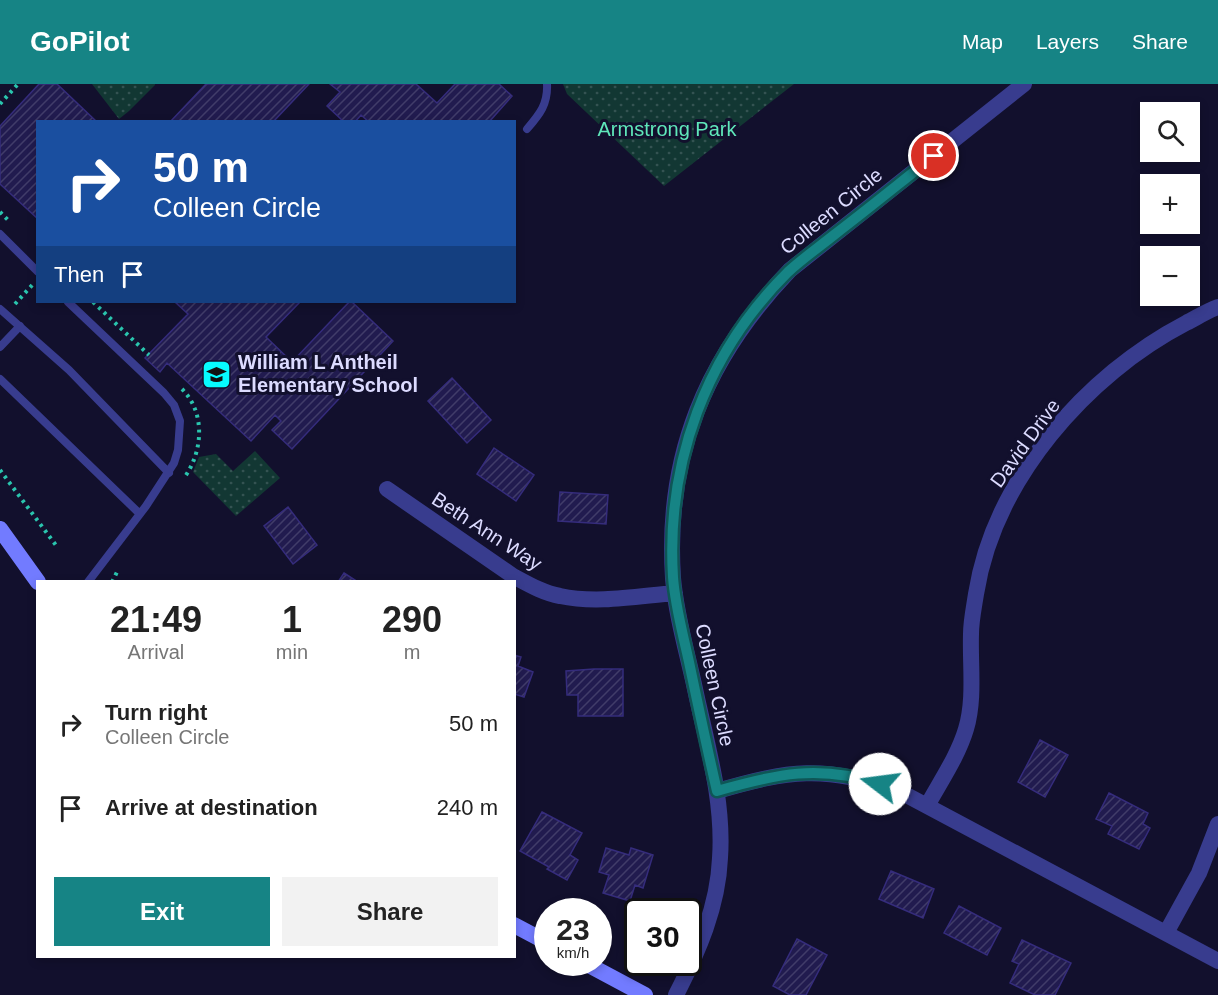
<!DOCTYPE html>
<html lang="en">
<head>
<meta charset="utf-8">
<style>
  body { margin:0; font-family:Helvetica,sans-serif; background:#f2f2f2; color:#222; height:100vh; display:flex; flex-direction:column; font-size:22px; white-space:nowrap }
  * { box-sizing:border-box; margin:0 }
  p { font-size:20px; color:#767676 }
  .icon { flex:none; width:33px; height:33px; fill:none; stroke:currentColor; stroke-width:2; stroke-linecap:round; stroke-linejoin:round }
  .map { position:relative; flex:1; overflow:hidden }
  .sheet { position:absolute; left:36px; top:496px; width:480px; height:378px; display:flex; flex-direction:column; background:#fff; border-radius:0px; box-shadow:0 3px 9px #0003 }
  .sheet>* { flex:none }
  .top-card { position:absolute; left:36px; top:36px; width:480px; height:183px; border-radius:0px; box-shadow:0 3px 9px #0003; background:#1a4fa0; color:#fff; overflow:hidden }
  .tools { position:absolute; left:1140px; top:18px; display:grid; gap:12px }
  .tools a { display:grid; place-items:center; width:60px; height:60px; border-radius:0px; background:#fff; box-shadow:0 3px 9px #0003; font-size:30px }
  .speed { position:absolute; left:534px; top:814px; display:flex; gap:12px; font-size:30px; font-weight:700; text-align:center }
  .speed>* { display:grid; place-content:center; width:78px; height:78px; border-radius:50%; background:#fff; box-shadow:0 3px 9px #0003; line-height:1 }
  .speed small { font-size:15px; font-weight:400 }
  .speed .limit { border:3px solid #111; border-radius:9px; background:#fff; color:#111 }
  .pin { position:absolute; display:grid; place-items:center; width:51px; height:51px; color:#fff; margin:-26px; border:3px solid #fff; border-radius:50%; box-shadow:0 2px 6px #0007 }
  .me { position:absolute; width:66px; margin:-33px; rotate:285deg; stroke-linejoin:round; filter:drop-shadow(0 0 4px #0008) }
  .turn { display:flex; align-items:center; gap:21px; height:126px; padding:0 18px; font-size:27px }
  .turn .icon { width:78px; height:78px; stroke-width:2.5 }
  .turn b { display:block; font-size:42px; line-height:51px }
  .then { display:flex; align-items:center; height:57px; padding:0 18px; background:#0003; gap:12px; font-size:22px }
  .eta { display:flex; justify-content:space-evenly; align-items:center; height:102px; text-align:center }
  .eta b { font-size:36px; font-weight:600; line-height:42px }
  .cta { display:flex; gap:12px; margin-top:auto; padding:12px 18px }
  .cta a { flex:1; height:69px; border-radius:0px; background:#168485; color:#fff; font-size:24px; font-weight:600; line-height:69px; text-align:center }
  .cta a+a { background:#f2f2f2; color:#222 }
  ul { padding:0; list-style:none }
  li { display:flex; align-items:center; gap:18px; height:84px; padding:0 18px }
  li div { flex:1 }
  li b { display:block; font-size:22px }
  li em { font-style:normal }
  header { display:flex; align-items:center; gap:36px; box-sizing:border-box; height:84px; padding:0 30px; background:#168485; color:#fff }
  header strong { font-size:28px }
  nav { display:flex; gap:33px; margin-inline-start:auto; font-size:21px }
  .map>svg:first-child { display:block }
</style>
</head>
<body>
<header>
<strong>GoPilot</strong>
<nav><a>Map</a><a>Layers</a><a>Share</a></nav>
</header>
<div class="map">
<svg width="1218" height="911" viewBox="0 0 1218 911">
  <defs>
    <pattern id="park-dots" width="8" height="8" patternUnits="userSpaceOnUse" patternTransform="scale(1.5)"><rect width="8" height="8" fill="#123733"/><path d="M2 2h.1M6 6h.1" fill="none" stroke="#345352" stroke-width="1.8" stroke-linecap="round"/></pattern>
    <pattern id="building-hatch" width="6" height="6" patternUnits="userSpaceOnUse" patternTransform="scale(1.5)"><rect width="6" height="6" fill="#211b4f"/><path d="M-1 1l2-2M0 6l6-6M5 7l2-2" fill="none" stroke="#413c69"/></pattern>
  </defs>
  <rect width="100%" height="100%" fill="#12102d"/>
  <!-- park -->
  <path fill="url(#park-dots)" d="M 92,0 L 155,0 L 155,1 L 129,27 L 119,35 Z
    M 563,0 L 794,0 L 664,102 L 567,10 Z
    M 255,367 L 280,394 L 236,432 L 193,388 L 199,373 L 216,370 L 233,387 Z"/>
  <!-- building -->
  <path fill="url(#building-hatch)" stroke="#352c7c" stroke-width="1.5" d="M 39,0 L 57,0 L 97,38 L 38,38 L 38,135 L 0,100 L 0,42 Z
    M 206,0 L 309,0 L 273,38 L 170,38 Z
    M 330,0 L 416,0 L 437,19 L 455,0 L 499,0 L 512,12 L 489,38 L 369,38 L 361,31 L 355,38 L 344,38 L 327,22 L 340,8 Z
    M 175,218 L 300,218 L 266,253 L 292,278 L 349,218 L 352,218 L 393,257 L 292,365 L 272,346 L 281,337 L 275,331 L 251,357 L 167,279 L 160,288 L 145,274 L 188,230 Z
    M 452,294 L 491,336 L 467,359 L 428,317 Z
    M 494,364 L 534,391 L 516,417 L 477,390 Z
    M 560,408 L 608,411 L 606,440 L 558,437 Z
    M 288,423 L 317,461 L 293,480 L 264,442 Z
    M 344,489 L 358,498 L 338,498 Z
    M 514,571 L 521,573 L 518,582 L 533,588 L 524,613 L 514,610 Z
    M 594,585 L 623,585 L 623,632 L 578,632 L 578,611 L 567,611 L 566,587 Z
    M 1040,656 L 1068,671 L 1045,713 L 1018,698 Z
    M 1109,709 L 1148,729 L 1143,740 L 1150,744 L 1139,765 L 1108,750 L 1112,742 L 1096,735 Z
    M 542,728 L 582,749 L 570,771 L 578,776 L 567,796 L 547,785 L 549,783 L 520,767 Z
    M 606,764 L 629,771 L 631,764 L 653,771 L 643,804 L 635,801 L 630,817 L 603,809 L 609,791 L 599,788 Z
    M 891,787 L 934,805 L 923,834 L 879,815 Z
    M 959,822 L 1001,844 L 987,871 L 944,849 Z
    M 797,855 L 827,871 L 806,911 L 790,911 L 773,902 Z
    M 1022,856 L 1071,879 L 1055,911 L 1035,911 L 1010,899 L 1019,880 L 1012,877 Z"/>
  <g fill="none" stroke-linecap="round" stroke-linejoin="round">
    <!-- path -->
    <path stroke="#2ac5ae" stroke-width="4" stroke-dasharray="3 4.5" stroke-linecap="butt" d="M 0,20 L 18,0
      M 0,128 L 10,138
      M 93,218 L 149,271
      M 15,220 L 34,199
      M 182,305 C 206,329 203,368 184,394
      M 0,386 L 58,464
      M 112,498 L 118,486"/>
    <!-- service -->
    <path stroke="#383c8e" stroke-width="8" d="M 527,45 C 540,30 548,20 547,0
      M 0,150 L 38,188
      M 68,218 L 164,309 L 174,321 L 180,337 L 178,366 L 174,379 L 146,422 L 88,498
      M 0,225 L 69,286 L 169,389
      M 0,263 L 20,242
      M 0,295 L 140,430"/>
    <!-- minor -->
    <path stroke="#383c8e" stroke-width="16" d="M 387,405 L 513,492 C 528,500 543,509 560,512 C 597,520 638,512 675,509
      M 717,707 C 789,686 824,681 897,706 L 1218,877
      M 927,722 C 940,698 958,672 966,645 C 975,615 970,582 971,550 C 971,537 974,523 976,510 C 994,396 1086,291 1186,239 C 1196,234 1207,227 1218,223
      M 1166,849 L 1199,789 L 1218,740
      M 676,911 C 698,868 718,823 720,774 C 724,717 707,661 695,605 C 687,568 676,531 673,494 C 665,371 706,274 790,186 L 1024,0"/>
    <!-- secondary -->
    <path stroke="#727bff" stroke-width="16" d="M 0,445 L 38,498
      M 514,841 L 548,859
      M 585,879 L 645,911"/>
  </g>
  <g fill="none" stroke-linecap="round" stroke-linejoin="round">
    <defs>
      <path id="route" d="M 880,700 C 819,680 776,690 717,707 C 707,664 698,621 689,578 C 683,550 675,522 673,493 C 666,379 706,269 788,188 C 802,175 819,163 834,151 C 868,125 901,98 934,72"/>
    </defs>
    <!-- route casing -->
    <use href="#route" stroke="#0e5656" stroke-width="15"/>
    <!-- route -->
    <use href="#route" stroke="#168485" stroke-width="10"/>
  </g>
  <!-- icons -->
  <defs>
    <symbol id="school-square" viewBox="-11 -11 22 22"><rect x="-9" y="-9" width="18" height="18" rx="4" fill="#07fbff" stroke="#12102d"/><path d="M0-5L7-2L0 1L-7-2ZM-4 1L0 2.5L4 1V4Q0 6-4 4Z" fill="#111"/></symbol>
  </defs>
  <g fill-rule="evenodd">
    <use href="#school-square" x="200" y="274" width="33" height="33"/>
  </g>
  <g text-anchor="middle" stroke-width="6" stroke-linejoin="round" paint-order="stroke">
    <!-- park labels -->
    <g font-size="20" fill="#5fe7ba" stroke="#12102d">
      <text x="667" y="52">Armstrong Park</text>
    </g>
    <!-- street labels -->
    <g font-size="20" fill="#dcdbff" stroke="#12102d">
      <text transform="translate(831 127) rotate(-39)" y="7">Colleen Circle</text>
      <text transform="translate(1025 359) rotate(-54)" y="7">David Drive</text>
      <text transform="translate(487 447) rotate(33)" y="7">Beth Ann Way</text>
      <text transform="translate(715 601) rotate(78)" y="7">Colleen Circle</text>
    </g>
    <!-- poi labels -->
    <g font-size="20" font-weight="bold" fill="#dcdbff" stroke="#12102d" text-anchor="start">
      <text x="238" y="285">William L Antheil<tspan x="238" dy="23">Elementary School</tspan></text>
    </g>
  </g>
</svg>
<div class="tools">
<a><svg class="icon" aria-label="search" viewBox="0 0 24 24"><circle cx="10" cy="10" r="6"/><path d="M15 15l6 6"/></svg></a>
<a>+</a>
<a>−</a>
</div>
<div class="speed"><div>23<small>km/h</small></div><div class="limit">30</div></div>
<div class="pin" style="left:934px;top:72px;background:#d93025"><svg class="icon" aria-label="arrive" viewBox="0 0 24 24"><path d="M6 21V4h12l-3 4 3 4H6"/></svg></div>
<svg class="me" style="left:880px;top:700px" viewBox="-20 -20 40 40"><circle r="19" fill="#fff"/><path d="M0-13L10 11 0 6-10 11z" fill="#168485"/></svg>
<div class="top-card">
<div class="turn"><svg class="icon" aria-label="right" viewBox="0 0 24 24"><path d="M7 20v-9h11M14 6l5 5-5 5"/></svg><div><b>50 m</b>Colleen Circle</div></div>
<div class="then">Then<svg class="icon" aria-label="arrive" viewBox="0 0 24 24"><path d="M6 21V4h12l-3 4 3 4H6"/></svg></div>
</div>
<section class="sheet">
<div class="eta">
<div><b>21:49</b><p>Arrival</p></div>
<div><b>1</b><p>min</p></div>
<div><b>290</b><p>m</p></div>
</div>
<ul>
<li><svg class="icon" aria-label="right" viewBox="0 0 24 24"><path d="M7 20v-9h11M14 6l5 5-5 5"/></svg><div><b>Turn right</b><p>Colleen Circle</p></div><em>50 m</em></li>
<li><svg class="icon" aria-label="arrive" viewBox="0 0 24 24"><path d="M6 21V4h12l-3 4 3 4H6"/></svg><div><b>Arrive at destination</b></div><em>240 m</em></li>
</ul>
<div class="cta"><a>Exit</a><a>Share</a></div>
</section>
</div>
</body>
</html>
